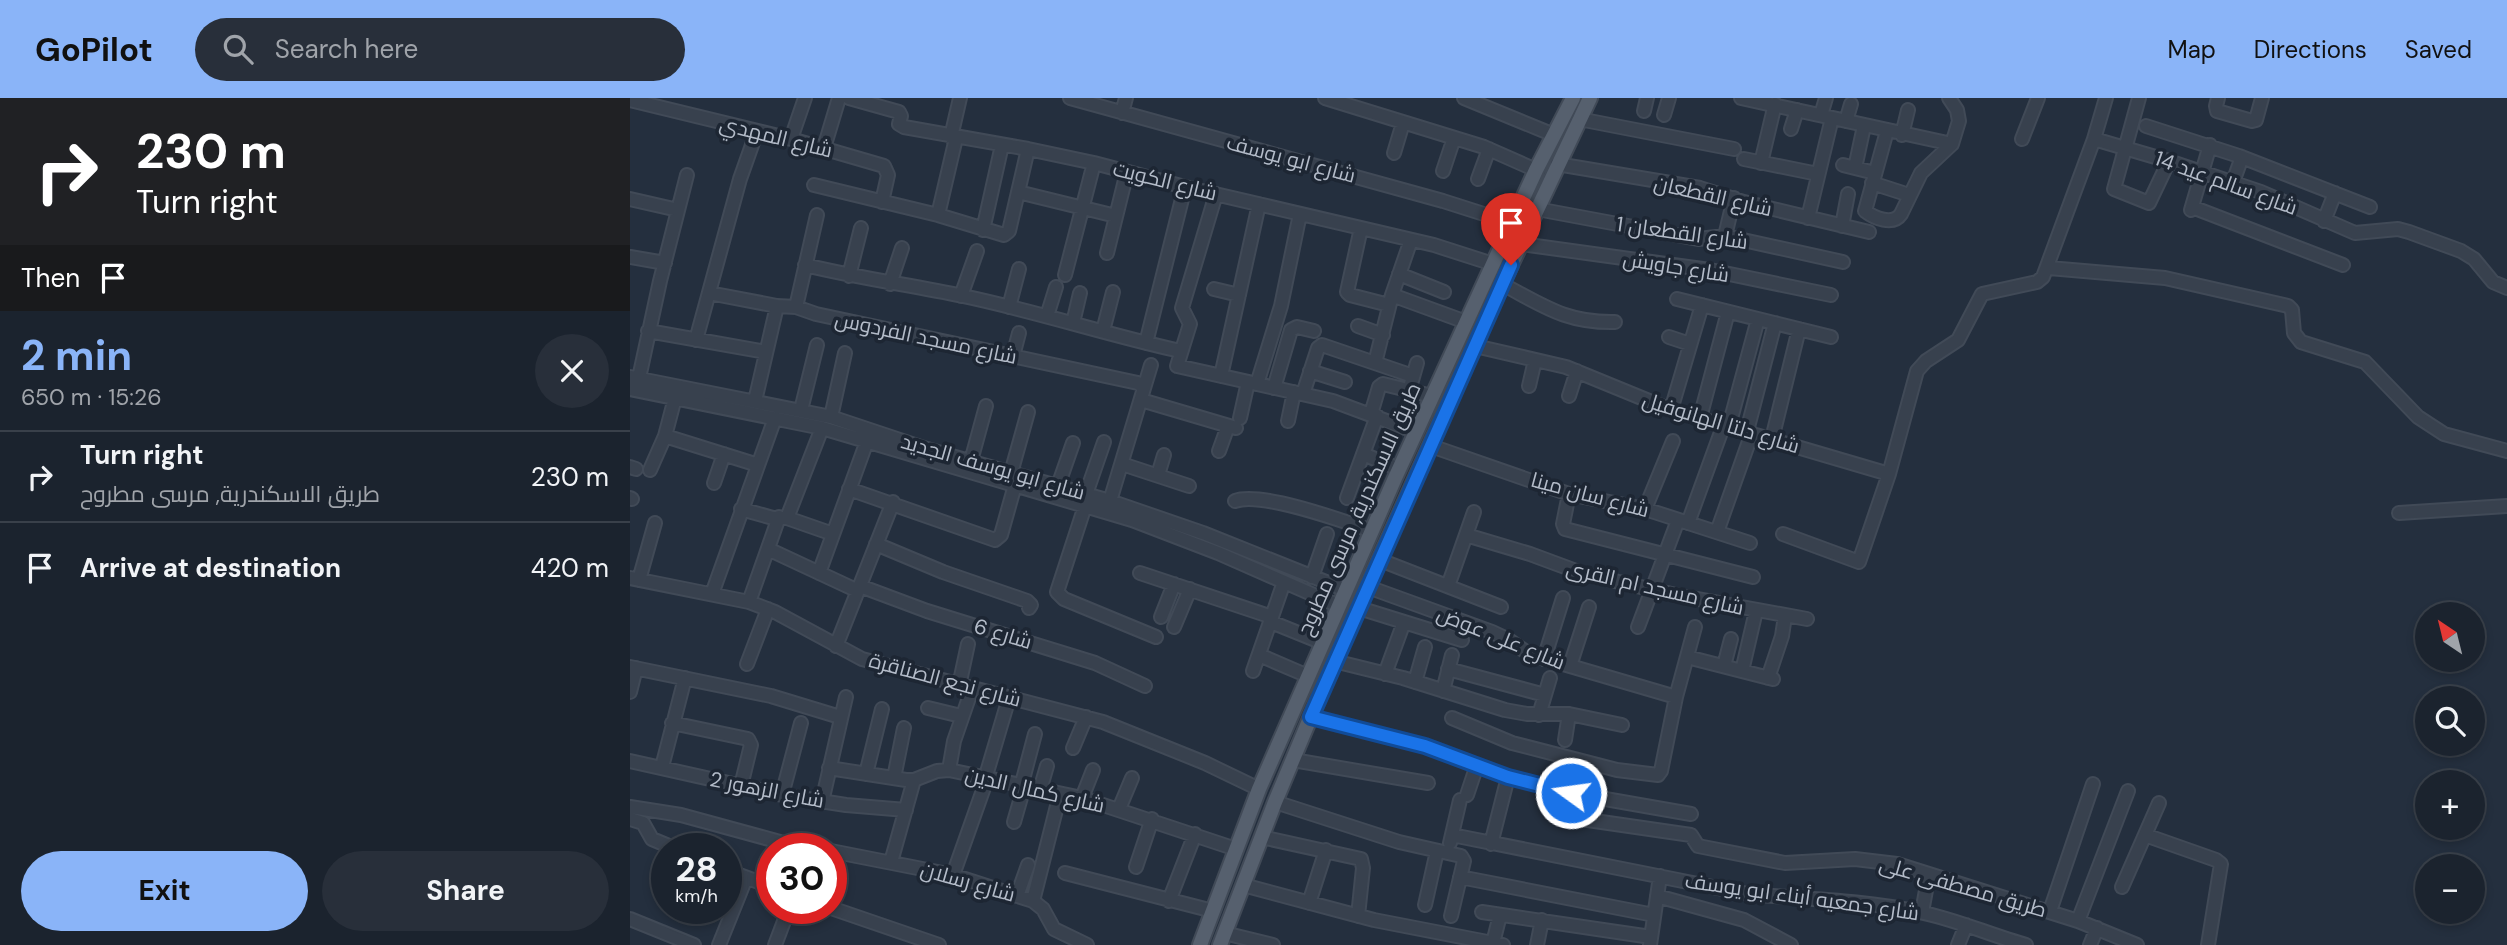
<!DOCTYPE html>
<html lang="en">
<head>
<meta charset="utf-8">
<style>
  body { margin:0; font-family:"DM Sans",Cairo,sans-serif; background:#282f3a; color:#f1f3f6; height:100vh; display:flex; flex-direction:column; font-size:26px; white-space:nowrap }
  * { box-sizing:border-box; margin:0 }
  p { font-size:23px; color:#a0a4aa }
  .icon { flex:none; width:38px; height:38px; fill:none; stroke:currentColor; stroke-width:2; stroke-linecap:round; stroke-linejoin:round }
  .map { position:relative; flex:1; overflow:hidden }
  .panel { display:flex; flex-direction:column; background:#1b232e; width:630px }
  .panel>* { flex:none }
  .banner { background:#202124; color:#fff; overflow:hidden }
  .needle { width:46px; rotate:325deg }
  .tools { position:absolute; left:1785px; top:504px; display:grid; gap:14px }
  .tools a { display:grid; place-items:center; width:70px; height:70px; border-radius:50%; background:#1b232e; box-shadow:0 4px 10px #0003,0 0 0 2px #39404a; font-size:35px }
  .speed { position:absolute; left:21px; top:735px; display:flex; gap:14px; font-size:35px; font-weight:700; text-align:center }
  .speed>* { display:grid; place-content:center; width:91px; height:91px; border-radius:50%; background:#1b232e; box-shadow:0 4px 10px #0003,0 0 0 2px #39404a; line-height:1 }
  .speed small { font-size:18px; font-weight:400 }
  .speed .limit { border:10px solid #d22; background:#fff; color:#111 }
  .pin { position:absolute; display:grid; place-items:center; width:60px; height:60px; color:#fff; margin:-72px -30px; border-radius:50% 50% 50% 0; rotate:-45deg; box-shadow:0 0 7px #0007 }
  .pin .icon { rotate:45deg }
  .me { position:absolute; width:77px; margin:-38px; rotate:284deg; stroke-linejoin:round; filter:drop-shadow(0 0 5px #0008) }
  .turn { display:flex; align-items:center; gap:24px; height:147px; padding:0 21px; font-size:32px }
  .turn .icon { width:91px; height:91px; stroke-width:2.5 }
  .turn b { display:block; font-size:49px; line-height:60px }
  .then { display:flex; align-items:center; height:66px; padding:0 21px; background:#0003; gap:14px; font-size:26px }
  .round { display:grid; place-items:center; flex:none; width:74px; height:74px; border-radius:37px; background:#282f3a }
  .headline { display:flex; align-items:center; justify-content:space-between; height:119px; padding:0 21px }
  h1 { font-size:42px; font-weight:700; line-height:52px; color:#8ab4f8 }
  .primary-button { display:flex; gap:14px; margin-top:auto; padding:14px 21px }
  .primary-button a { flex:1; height:80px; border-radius:42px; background:#8ab4f8; color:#111; font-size:28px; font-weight:700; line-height:80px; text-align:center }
  .primary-button a+a { background:#282f3a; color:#f1f3f6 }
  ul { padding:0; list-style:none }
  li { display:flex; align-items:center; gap:21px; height:91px; padding:0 21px; border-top:2px solid #39404a }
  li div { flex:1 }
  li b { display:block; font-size:26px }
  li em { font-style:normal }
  header { display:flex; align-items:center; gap:42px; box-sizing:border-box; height:98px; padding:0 35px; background:#8ab4f8; color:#111 }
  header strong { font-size:33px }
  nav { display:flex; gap:38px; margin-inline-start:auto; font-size:24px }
  .search { width:490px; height:63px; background:#282f3a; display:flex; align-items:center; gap:18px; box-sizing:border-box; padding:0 24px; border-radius:38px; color:#a0a4aa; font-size:26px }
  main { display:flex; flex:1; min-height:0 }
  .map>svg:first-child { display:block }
</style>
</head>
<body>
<header>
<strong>GoPilot</strong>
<div class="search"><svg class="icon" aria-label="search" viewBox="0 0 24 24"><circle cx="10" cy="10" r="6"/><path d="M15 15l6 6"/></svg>Search here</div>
<nav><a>Map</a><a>Directions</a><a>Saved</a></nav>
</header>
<main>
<section class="panel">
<div class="banner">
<div class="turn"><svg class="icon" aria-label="right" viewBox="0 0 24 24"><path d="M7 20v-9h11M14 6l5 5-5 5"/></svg><div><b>230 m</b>Turn right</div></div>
<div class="then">Then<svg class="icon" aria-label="arrive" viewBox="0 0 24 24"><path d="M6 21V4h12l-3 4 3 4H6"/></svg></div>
</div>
<div class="headline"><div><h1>2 min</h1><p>650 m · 15:26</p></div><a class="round"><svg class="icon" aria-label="close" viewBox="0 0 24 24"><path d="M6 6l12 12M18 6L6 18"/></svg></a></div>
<ul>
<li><svg class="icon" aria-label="right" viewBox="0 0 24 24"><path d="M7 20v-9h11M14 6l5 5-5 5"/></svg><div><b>Turn right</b><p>طريق الاسكندرية, مرسى مطروح</p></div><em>230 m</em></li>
<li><svg class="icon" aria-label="arrive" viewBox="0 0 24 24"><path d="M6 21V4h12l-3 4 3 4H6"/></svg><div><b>Arrive at destination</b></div><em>420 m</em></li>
</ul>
<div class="primary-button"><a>Exit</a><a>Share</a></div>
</section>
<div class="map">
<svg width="1877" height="847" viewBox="0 0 1877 847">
  <rect width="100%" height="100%" fill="#242f3e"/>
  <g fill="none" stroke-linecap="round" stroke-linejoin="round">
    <defs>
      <path id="minor" d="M 219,0 L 269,14 L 271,18 L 269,26 L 274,29 L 398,51 L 464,65 L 555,89 L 804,147 L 863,166
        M 440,0 L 813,103 L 882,125
        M 695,0 L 854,49 L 906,72
        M 834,0 L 924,37
        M 1111,0 L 1322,46
        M 1509,0 L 1484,91 L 1519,105 L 1539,63
        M 1588,0 L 1586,8 L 1587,13 L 1622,23 L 1626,22 L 1632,0
        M 0,2 L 161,41 L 254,68 L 258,77 L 252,104
        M 1014,13 L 1017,0
        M 492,15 L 496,0
        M 1034,17 L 1039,0
        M 1191,17 L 1196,0
        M 949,21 L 1104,51
        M 1216,23 L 1221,6
        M 1516,28 L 1609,58 L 1740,109
        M 1161,31 L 1167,12
        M 1257,33 L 1235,113 C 1244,120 1263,128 1271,116 L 1291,75 L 1322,46 L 1329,23 L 1327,12 L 1319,0
        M 1272,37 L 1278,12
        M 321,39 L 330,0
        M 161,41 L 175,0
        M 1392,41 L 1408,0
        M 1464,41 L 1539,63 L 1631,94 L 1725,135 L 1768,131 L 1779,134 L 1831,153 L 1844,161 L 1863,184 L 1877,190
        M 194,50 L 209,0
        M 764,55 L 773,25
        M 1114,61 L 1188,76
        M 1131,65 L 1145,6
        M 927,66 L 1070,90 L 1114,104 L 1239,134
        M 1213,67 L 1245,75
        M 1225,70 L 1234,28
        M 813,73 L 824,40
        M 848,81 L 859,51
        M 1603,84 L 1612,59
        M 1242,85 L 1273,95
        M 184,87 L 308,117 L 374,137 L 379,133 L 398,51
        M 388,94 L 486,118
        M 586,96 L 552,210 L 560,226 L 547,268 L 703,303 L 786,334
        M 0,101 L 48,112
        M 891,105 L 907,111 L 1068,141 L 1095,138 L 1213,164
        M 1562,109 L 1713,167
        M 1561,112 L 1580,47
        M 308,117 L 326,40
        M 1178,120 L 1202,20
        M 1694,123 L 1705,95
        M 1212,128 L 1218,96
        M 731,130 L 717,194 L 720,197 L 759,207
        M 353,132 L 372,47
        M 1095,138 L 1104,100
        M 891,146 L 1080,172 L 1201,197
        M 477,155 L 497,74
        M 0,159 L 35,165
        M 175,167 C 228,180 280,187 333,198 C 405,213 475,236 546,252 L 550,256
        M 1419,170 L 1535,180 L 1658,208 L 1662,212 L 1664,235 L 1671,244 L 1735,264 L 1788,319 L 1814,336 L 1877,353
        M 769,176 L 814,194
        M 435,177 L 464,65
        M 219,178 L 231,130
        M 260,186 L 272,150
        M 872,186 C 914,208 936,225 985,224
        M 584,191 L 609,197
        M 79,195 L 147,208 L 166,209 L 186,216 L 508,285 L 513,289
        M 762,197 L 836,224
        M 331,198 L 347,153
        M 1047,201 L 1201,239
        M 166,209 L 187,117
        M 379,209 L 389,171
        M 417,218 L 426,189
        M 443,225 L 450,195
        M 728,228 L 753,237
        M 18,233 L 136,254
        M 473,233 L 483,194
        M 1039,239 L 1060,246
        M 66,242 L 110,81 L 127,33
        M 516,245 L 555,89
        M 845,248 L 936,269 L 1041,312 L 1259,376
        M 383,258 L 389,235
        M 745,265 L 762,197 L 781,142
        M 680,273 L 715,284
        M 591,278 L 629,106
        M 0,279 L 201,319 L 297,351 L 480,403 L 573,435 L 716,492
        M 9,280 L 30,183 L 57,77
        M 627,286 L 651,208 L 670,116
        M 781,286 L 787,265
        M 899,288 L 905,262
        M 644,290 L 661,232 L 667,229 L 684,233
        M 0,291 L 192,330 L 502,422 L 588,455 L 709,508
        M 673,296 L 688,250 L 692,247 L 783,278
        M 939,298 L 947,273
        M 511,302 L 606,330
        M 125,303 L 147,208
        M 171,312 L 187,247
        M 1041,312 L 1072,207
        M 741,316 L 749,289 L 753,286 L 802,298
        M 201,319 L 215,255
        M 610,320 L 618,284
        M 1070,320 L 1098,214
        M 658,323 L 664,294
        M 1099,328 L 1128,221
        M 1117,333 L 1145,225
        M 35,338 L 128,367
        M 1142,341 L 1169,231
        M 801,348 L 939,396 L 1015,411 L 1120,445
        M 589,353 L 598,328
        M 733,356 L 769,371
        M 341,363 L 356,308
        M 492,366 L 559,388
        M 0,369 L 6,371
        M 20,372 L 35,338 L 45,300
        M 381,375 L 398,314
        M 528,377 L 534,357
        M 84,385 L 94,356
        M 428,388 L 443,345
        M 219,391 L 365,442 L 371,437 L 385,387
        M 456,396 L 474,344
        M 939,396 L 933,426 L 935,431 L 1123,479
        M 0,400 L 2,401
        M 717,400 L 747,318
        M 480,403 L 521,267
        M 605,403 C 631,393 713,423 742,433
        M 455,408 L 427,494 L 434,501 L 526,539
        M 111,411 L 143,420 L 157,420 L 203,436
        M 1015,411 L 1043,343
        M 1769,415 L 1877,408
        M 157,420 L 192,330
        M 1058,425 L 1094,326
        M 1087,434 L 1122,335
        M 1153,436 L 1229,464 L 1259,376 L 1287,273 L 1296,263 L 1328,242 L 1352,196 L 1407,184 L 1413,179 L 1464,41 L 1476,0
        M 836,437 L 900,456 L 954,476 L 1046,497 L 1177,521
        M 246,446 L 313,474 L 397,503 L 401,507 L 399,510
        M 138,451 L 228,493
        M 750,462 L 871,509
        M 189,475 L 237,343
        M 510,475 L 642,519
        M 682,479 L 697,436
        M 0,480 L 119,504 L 145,514 L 232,561 L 473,624 L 575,665 L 629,691
        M 9,482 L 25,425
        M 230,488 L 297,513 L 465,565 L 515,588
        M 818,488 L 844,414
        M 738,489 L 862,534 L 879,542 L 899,556 L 1046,599
        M 82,496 L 145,320
        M 119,504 L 149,419
        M 729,510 L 832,542
        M 531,519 L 544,486
        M 641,524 L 693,545
        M 544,529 L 560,491
        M 1008,529 L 1048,422
        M 206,548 L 263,404
        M 629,557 L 678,578
        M 1057,559 L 1143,581
        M 914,561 L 933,500
        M 704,563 L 773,580 L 875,612 L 897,616 L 939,616 L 992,627
        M 117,566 L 138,511
        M 940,568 L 959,509
        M 1094,568 L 1101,541
        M 0,569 L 141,598 L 210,619
        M 818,571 L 915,597
        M 623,573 L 654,484
        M 1112,573 L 1126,513
        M 755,576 L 774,524
        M 1138,580 L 1152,538 L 1155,518
        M 785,584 L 795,549
        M 329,588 L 338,546
        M 813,593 L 822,557
        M 0,594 L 6,570
        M 298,610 L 331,618
        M 909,617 L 920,580
        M 681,619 L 795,648 L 878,679 L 941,695 L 1061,716
        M 822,620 L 882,645 L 987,672 L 1028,677 L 1031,673 L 1046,599 L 1065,529
        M 42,625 L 118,641 L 121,647 L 111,688
        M 935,642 L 939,616
        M 443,650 L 456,619
        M 663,662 L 798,685
        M 0,663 L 152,697 L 216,707 L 276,712
        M 32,669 L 55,580
        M 199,670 L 276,682 L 284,682 L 307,673 L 319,672 L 452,700 L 606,751
        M 319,672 L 324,643 L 342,591
        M 236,676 L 252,611
        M 264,680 L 274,630
        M 355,681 L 379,600
        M 391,689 L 405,636
        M 410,692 L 417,668
        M 941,695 L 934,715 L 937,719 L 1061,737 L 1068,748 L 1155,765 L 1225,761 L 1267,766 L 1448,823 L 1507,847
        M 152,697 L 171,625
        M 837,697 L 847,667
        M 452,700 L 463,672
        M 192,704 L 216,599
        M 645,704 L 769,744 L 831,758 L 834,763 L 821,818
        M 0,709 L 51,717 L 150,744 L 189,751
        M 489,711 L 502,680
        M 0,721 L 13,725 L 22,741 L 46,751
        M 384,724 L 394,689
        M 822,737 L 1118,796 C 1175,801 1232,802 1289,814 C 1325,821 1360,837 1396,847
        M 1515,737 L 1586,762 L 1591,766 L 1578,847
        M 631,739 L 731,761 L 733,770 L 728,818
        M 820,745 L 830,702
        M 861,746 L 878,679
        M 201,753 L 323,777 L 403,803 L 413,811 L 424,831 L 457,847
        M 261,764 L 284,682
        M 506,769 L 522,721
        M 96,772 L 142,789
        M 435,775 L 583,813
        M 323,777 L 357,681
        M 830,779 L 1024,817
        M 613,787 L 744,822 L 873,847
        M 1492,789 L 1529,705
        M 387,798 L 398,767
        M 1027,798 L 1114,822 L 1161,847
        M 403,803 L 430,696
        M 539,803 L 565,736
        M 679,805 L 696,752
        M 795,807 L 807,753
        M 201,810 L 309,847
        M 1420,813 L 1463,686
        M 852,814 L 1021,839
        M 1292,814 L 1299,776
        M 0,821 L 64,847
        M 1448,823 L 1498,693
        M 594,835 L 643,847
        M 863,845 L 870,817
        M 89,847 L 116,780
        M 145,847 L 159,810
        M 907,847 L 912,822
        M 1020,847 L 1030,778
        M 1328,847 L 1336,827
        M 1460,847 L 1467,830"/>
      <path id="major" d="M 570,847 L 629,691 L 765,380 L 906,72 L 943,0
        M 590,847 L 645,704 L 704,563 L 872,186 L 960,0"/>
    </defs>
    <!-- minor casing -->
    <use href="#minor" stroke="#414a57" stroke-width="16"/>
    <!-- major casing -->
    <use href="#major" stroke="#414a57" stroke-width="18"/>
    <!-- minor -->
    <use href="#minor" stroke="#38414e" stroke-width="12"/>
    <!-- major -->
    <use href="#major" stroke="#56606e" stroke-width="14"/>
  </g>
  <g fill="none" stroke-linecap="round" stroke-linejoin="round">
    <defs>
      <path id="route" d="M 881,167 L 681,619 L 795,648 L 878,679 L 941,695"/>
    </defs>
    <!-- route casing -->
    <use href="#route" stroke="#114b97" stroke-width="18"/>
    <!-- route -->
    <use href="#route" stroke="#1a73e8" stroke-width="12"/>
  </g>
  <g text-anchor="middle" stroke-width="7" stroke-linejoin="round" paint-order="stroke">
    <!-- street labels -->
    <g font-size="21" fill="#b4bcc9" stroke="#1d2633">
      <text transform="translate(146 39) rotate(14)" y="7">شارع المهدي</text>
      <text transform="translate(661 61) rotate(15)" y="7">شارع ابو يوسف</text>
      <text transform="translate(535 83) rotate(14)" y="7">شارع الكويت</text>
      <text transform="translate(1596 85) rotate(20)" y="7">شارع سالم عيد 14</text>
      <text transform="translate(1083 98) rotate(13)" y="7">شارع القطعان</text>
      <text transform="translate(1052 135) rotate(8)" y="7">شارع القطعان 1</text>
      <text transform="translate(1046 169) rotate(9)" y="7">شارع جاويش</text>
      <text transform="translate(296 240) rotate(12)" y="7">شارع مسجد الفردوس</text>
      <text transform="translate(1091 325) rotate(17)" y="7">شارع دلتا الهانوفيل</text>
      <text transform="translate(363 369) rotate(16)" y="7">شارع ابو يوسف الجديد</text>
      <text transform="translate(960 397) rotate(15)" y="7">شارع سان مينا</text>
      <text transform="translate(729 411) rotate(-66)" y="7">طريق الاسكندرية, مرسى مطروح</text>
      <text transform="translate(1025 490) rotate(13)" y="7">شارع مسجد ام القرى</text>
      <text transform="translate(373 536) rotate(17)" y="7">شارع 6</text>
      <text transform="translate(871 540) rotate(22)" y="7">شارع على عوض</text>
      <text transform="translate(315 582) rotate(15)" y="7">شارع نجع الصناقرة</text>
      <text transform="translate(137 692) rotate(11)" y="7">شارع الزهور 2</text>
      <text transform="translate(405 692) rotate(13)" y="7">شارع كمال الدين</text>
      <text transform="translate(338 784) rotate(16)" y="7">شارع رسلان</text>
      <text transform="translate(1333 789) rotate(16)" y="7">طريق مصطفى على</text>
      <text transform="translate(1172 799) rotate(8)" y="7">شارع جمعيه أبناء ابو يوسف</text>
    </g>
  </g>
</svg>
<div class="tools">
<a><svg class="needle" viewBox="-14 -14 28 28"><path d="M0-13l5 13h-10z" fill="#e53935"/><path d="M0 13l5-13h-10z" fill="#a0a4aa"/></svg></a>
<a><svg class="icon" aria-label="search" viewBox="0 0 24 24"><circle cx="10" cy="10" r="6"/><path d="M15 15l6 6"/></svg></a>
<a>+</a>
<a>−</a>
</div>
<div class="speed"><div>28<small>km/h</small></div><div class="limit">30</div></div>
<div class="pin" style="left:881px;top:167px;background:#d93025"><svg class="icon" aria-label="arrive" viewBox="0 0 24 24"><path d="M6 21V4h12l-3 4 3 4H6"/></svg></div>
<svg class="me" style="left:941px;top:695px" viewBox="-20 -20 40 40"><circle r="17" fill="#1a73e8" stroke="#fff" stroke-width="3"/><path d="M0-11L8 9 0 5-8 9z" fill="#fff"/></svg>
</div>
</main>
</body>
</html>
